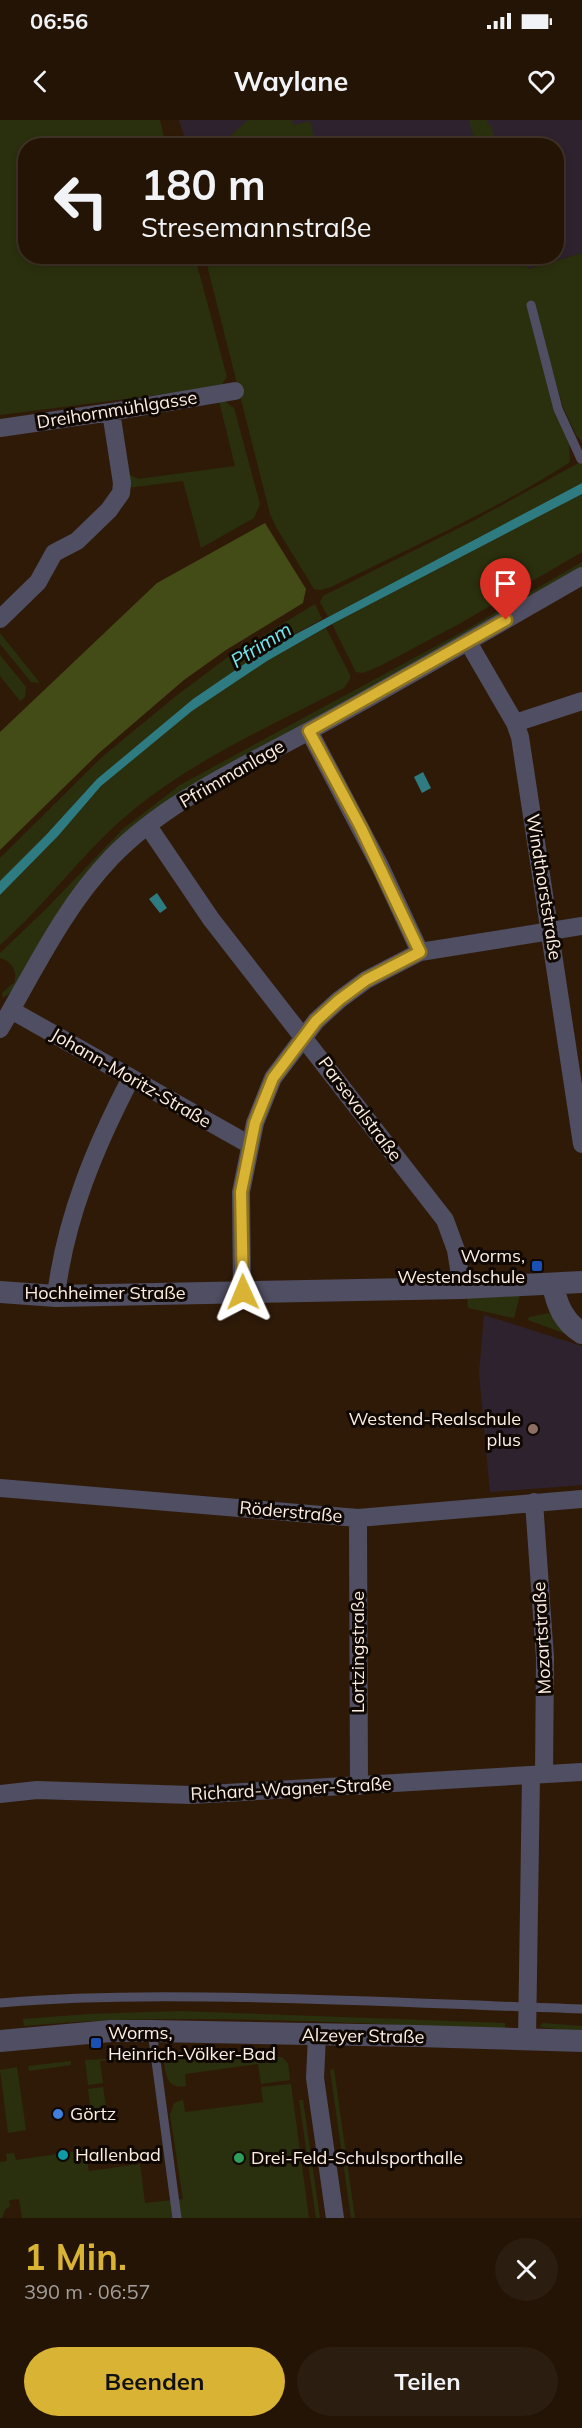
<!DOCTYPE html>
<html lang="de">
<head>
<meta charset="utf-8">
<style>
  body { margin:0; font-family:Mulish,sans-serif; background:#2b1d10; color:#f1f3f6; height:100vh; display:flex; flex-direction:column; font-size:22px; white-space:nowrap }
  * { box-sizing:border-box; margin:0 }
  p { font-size:20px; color:#a39e9b }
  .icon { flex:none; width:33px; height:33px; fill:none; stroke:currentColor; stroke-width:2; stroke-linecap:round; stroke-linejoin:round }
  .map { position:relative; height:2098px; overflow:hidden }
  .details { display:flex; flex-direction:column; background:#231406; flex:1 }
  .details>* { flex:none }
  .banner { position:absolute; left:18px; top:18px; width:546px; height:126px; border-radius:24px; box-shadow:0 3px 9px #0003,0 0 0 2px #403328; background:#231406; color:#f1f3f6; overflow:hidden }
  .pin { position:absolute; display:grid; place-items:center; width:51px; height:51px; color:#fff; margin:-62px -26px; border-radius:50% 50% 50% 0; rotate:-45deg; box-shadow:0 0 6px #0007 }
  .pin .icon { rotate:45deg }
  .me { position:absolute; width:66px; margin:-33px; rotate:359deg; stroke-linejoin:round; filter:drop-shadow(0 0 4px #0008) }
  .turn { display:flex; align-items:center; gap:21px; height:126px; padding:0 24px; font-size:27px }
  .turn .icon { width:78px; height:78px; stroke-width:2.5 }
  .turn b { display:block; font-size:42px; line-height:51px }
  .round { display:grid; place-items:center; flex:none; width:63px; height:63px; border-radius:32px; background:#2b1d10 }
  .head { display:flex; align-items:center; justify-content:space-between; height:102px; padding:0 24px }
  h1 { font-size:36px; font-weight:700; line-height:45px; color:#d9b334 }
  .button { display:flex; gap:12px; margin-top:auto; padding:12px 24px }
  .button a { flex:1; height:69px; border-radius:36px; background:#d9b334; color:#111; font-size:24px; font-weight:700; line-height:69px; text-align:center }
  .button a+a { background:#2b1d10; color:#f1f3f6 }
  .status { display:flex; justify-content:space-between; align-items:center; height:42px; padding:0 30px; background:#231406; direction:ltr }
  .status svg { height:16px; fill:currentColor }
  header { display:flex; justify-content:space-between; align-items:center; height:78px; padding:0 24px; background:#231406; font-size:27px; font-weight:700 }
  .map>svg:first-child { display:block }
</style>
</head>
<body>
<div class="status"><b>06:56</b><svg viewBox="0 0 49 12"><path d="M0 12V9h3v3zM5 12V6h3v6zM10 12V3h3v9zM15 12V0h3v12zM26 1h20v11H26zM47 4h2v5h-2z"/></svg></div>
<header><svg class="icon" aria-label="back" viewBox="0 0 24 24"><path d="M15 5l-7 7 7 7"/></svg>Waylane<svg class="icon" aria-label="heart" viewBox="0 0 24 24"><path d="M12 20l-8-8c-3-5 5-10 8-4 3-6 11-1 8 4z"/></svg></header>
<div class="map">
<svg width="582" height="2098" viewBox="0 0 582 2098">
  <rect width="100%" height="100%" fill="#2f1a08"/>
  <!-- education -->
  <path fill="#2f222f" d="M 179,0 L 248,0 L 220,26 L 187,25 Z
    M 292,0 L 582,0 L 582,133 L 527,149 L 524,137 L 556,136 L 556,26 L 299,25 Z
    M 484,1195 L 582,1226 L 582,1365 L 490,1372 L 479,1253 Z"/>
  <!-- green -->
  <path fill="#2a300e" d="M 0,0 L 160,0 L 166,25 L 26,26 L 26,136 L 195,137 L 227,257 L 220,267 L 0,295 Z
    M 248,0 L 292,0 L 294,5 L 310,1 L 314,17 L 298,21 L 299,25 L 220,25 Z
    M 469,0 L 487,0 L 488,5 L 491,5 L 495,20 L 476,25 Z
    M 582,133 L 582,321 L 576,315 L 563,287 L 533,184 L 554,283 L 569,324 L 570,342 C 495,391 411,427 331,467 L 321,470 L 314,469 L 276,407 L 270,394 L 205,137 L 524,136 L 528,149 Z
    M 223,280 L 234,288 L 260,384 L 254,398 L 201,428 L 183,361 L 127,368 L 128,354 L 138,359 L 235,346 L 219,281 Z
    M 582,341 L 582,363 L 328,497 L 320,482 L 323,476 L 473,401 Z
    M 582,374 L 582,432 L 459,504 L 380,546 L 363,553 L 356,552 L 332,504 Z
    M 582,442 L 582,450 L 162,688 L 13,871 L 3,878 L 2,873 L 12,864 L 14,864 C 18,852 13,842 0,838 L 0,833 L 47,788 L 123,709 L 180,665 L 462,512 Z
    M 315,484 L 322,499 L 262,532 L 193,579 L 97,659 L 46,715 L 0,761 L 0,738 L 102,637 L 176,576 L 228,537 Z
    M 326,508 L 350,555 L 350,559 L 344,568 C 274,604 200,637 138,686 C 87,726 49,782 0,825 L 0,775 L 58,716 L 101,666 L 192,591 L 267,541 Z
    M 0,513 L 40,563 L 31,562 L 0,524 Z
    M 0,535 L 26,567 L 25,577 L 20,581 L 0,556 Z
    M 520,1175 L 514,1198 L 468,1188 L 467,1176 Z
    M 549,1193 L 566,1214 L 528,1200 L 529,1197 Z
    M 180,1891 L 505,1903 L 505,1909 C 345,1904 184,1891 24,1906 L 23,1899 L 89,1894 Z
    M 543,1903 L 582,1906 L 582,1912 L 539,1907 Z
    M 163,1936 L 282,1937 L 288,1943 L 290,1960 L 261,1964 L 258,1944 L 185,1954 L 186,1966 C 165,1970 166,1952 163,1936 Z
    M 149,1937 L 100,1941 L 103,1963 L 88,1965 L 85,1940 Z
    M 71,1941 L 71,1945 L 29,1951 L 28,1946 Z
    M 17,1947 L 26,2010 L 8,2013 L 0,1950 Z
    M 334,1949 L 355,2098 L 351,2098 L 330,1950 Z
    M 291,1964 L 309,2098 L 22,2098 L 19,2079 L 9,2080 L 10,2086 L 5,2090 L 2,2098 L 0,2098 L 0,2042 L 7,2041 L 6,2034 L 14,2033 L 16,2040 L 85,2030 L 89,2051 L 140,2044 L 145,2083 L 183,2079 L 170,1995 L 174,1983 L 183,1980 L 185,1992 L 263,1982 L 261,1967 Z
    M 103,1967 L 107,1994 L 92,1997 L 88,1969 Z
    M 299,1980 L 303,1980 L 320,2098 L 316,2098 Z"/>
  <!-- forest -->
  <path fill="#434b16" d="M 265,403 L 306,469 L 303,483 L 226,530 L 184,560 L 99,633 L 0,730 L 0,612 L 157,463 Z"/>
  <!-- water -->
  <path fill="#2e7c81" d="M 582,363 L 582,374 L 332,504 L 267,541 L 192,591 L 101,666 L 58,716 L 0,775 L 0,761 L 46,715 L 97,659 L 193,579 L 262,532 Z
    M 423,652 L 431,668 L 422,673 L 414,657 Z
    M 157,773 L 167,788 L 160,793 L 149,779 Z"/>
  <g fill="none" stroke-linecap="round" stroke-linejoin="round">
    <!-- service -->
    <path stroke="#504e62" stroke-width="9" d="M 531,185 L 558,289 L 581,339
      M 0,1883 C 68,1877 136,1876 205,1877 C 330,1878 456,1885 582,1889
      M 152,1911 L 177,2098"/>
    <!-- minor -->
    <path stroke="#504e62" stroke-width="18" d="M 0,308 L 111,292 L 235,271
      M 0,499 L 38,462 L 54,433 L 77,421 L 109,390 L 121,373 L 122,363 L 111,292
      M 468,522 L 515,603 L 520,617 L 582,1024
      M 515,603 L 582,581
      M 309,611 L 380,746 L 420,832
      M 148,706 L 211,799 L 445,1100 L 456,1130 L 462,1168
      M 11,890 L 250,1025
      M 0,909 C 34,851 64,787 111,738 C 166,681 241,648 309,611 C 401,561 491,508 582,456
      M 242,1172 L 241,1072 L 255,1003 L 273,958 L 316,901 L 339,880 L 366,860 L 420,832 L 582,806
      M 56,1176 C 65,1099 95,1027 131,958
      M 0,1368 L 358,1398 L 582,1379
      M 534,1382 L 545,1538 L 544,1654
      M 358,1398 L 359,1666
      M 0,1674 L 37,1670 L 191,1675 L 582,1652
      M 317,1916 L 315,1958 L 335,2098
      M 527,1920 L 531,1656"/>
    <!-- tertiary -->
    <path stroke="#504e62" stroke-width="22" d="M 553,1165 C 557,1186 564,1202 582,1213
      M 0,1172 L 56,1176 L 462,1168 L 582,1162
      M 0,1921 L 111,1911 L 152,1911 L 418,1916 L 582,1921"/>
  </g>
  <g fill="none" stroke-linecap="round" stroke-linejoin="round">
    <defs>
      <path id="route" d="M 243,1172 L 241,1072 L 255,1003 L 273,958 L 316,901 L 339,880 L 366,860 L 420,832 L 361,708 L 309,611 L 506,500"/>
    </defs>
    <!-- route casing -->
    <use href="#route" stroke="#8d7422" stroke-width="15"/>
    <!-- route -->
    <use href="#route" stroke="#d9b334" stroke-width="10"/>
  </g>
  <!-- markers -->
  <g fill="#1a4fb4" stroke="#100803" stroke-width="2">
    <rect x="531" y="1140" width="12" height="12" rx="3"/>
    <rect x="90" y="1917" width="12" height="12" rx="3"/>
  </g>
  <circle fill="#8d6e63" stroke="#100803" stroke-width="2" cx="533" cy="1309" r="6"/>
  <circle fill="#3f7fe0" stroke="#100803" stroke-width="2" cx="58" cy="1994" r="6"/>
  <circle fill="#0f9aa8" stroke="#100803" stroke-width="2" cx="63" cy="2035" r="6"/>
  <circle fill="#2e9e5b" stroke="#100803" stroke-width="2" cx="239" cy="2038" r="6"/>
  <g text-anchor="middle" stroke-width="6" stroke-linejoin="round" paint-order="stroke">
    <!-- street labels -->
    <g font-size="18" fill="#fdeee3" stroke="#100803">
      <text transform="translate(117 290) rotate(-9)" y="6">Dreihornmühlgasse</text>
      <text transform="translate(232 654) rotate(-30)" y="6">Pfrimmanlage</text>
      <text transform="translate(544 767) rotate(81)" y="6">Windthorststraße</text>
      <text transform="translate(131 958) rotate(30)" y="6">Johann-Moritz-Straße</text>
      <text transform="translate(360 989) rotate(53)" y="6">Parsevalstraße</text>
      <text x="105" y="1179">Hochheimer Straße</text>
      <text transform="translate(291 1392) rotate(5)" y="6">Röderstraße</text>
      <text transform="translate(542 1518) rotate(-93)" y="6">Mozartstraße</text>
      <text transform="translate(358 1532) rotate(-90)" y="6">Lortzingstraße</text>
      <text transform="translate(291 1669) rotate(-3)" y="6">Richard-Wagner-Straße</text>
      <text transform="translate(363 1916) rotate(1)" y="6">Alzeyer Straße</text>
    </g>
    <!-- poi labels -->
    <g font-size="18" fill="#fdeee3" stroke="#100803" text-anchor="start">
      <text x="525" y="1142" text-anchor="end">Worms,<tspan x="525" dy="21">Westendschule</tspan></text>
      <text x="521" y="1305" text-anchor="end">Westend-Realschule<tspan x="521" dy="21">plus</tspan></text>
      <text x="108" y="1919">Worms,<tspan x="108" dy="21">Heinrich-Völker-Bad</tspan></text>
      <text x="70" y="2000">Görtz</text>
      <text x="75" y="2041">Hallenbad</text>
      <text x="251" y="2044">Drei-Feld-Schulsporthalle</text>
    </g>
    <!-- water labels -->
    <g font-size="20" font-style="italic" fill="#73e7ef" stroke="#100803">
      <text transform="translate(261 525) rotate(-32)" y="7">Pfrimm</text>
    </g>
  </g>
</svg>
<div class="pin" style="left:506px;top:500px;background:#d93025"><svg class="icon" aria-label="arrive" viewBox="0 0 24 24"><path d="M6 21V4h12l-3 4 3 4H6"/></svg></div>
<svg class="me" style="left:243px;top:1172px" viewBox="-20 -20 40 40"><path d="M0-17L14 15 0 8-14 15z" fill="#d9b334" stroke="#fff" stroke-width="4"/></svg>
<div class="banner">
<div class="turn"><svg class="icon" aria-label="left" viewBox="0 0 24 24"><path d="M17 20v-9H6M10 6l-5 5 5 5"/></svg><div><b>180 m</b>Stresemannstraße</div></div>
</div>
</div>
<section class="details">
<div class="head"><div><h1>1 Min.</h1><p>390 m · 06:57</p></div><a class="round"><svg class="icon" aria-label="close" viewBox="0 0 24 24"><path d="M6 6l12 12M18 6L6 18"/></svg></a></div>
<div class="button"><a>Beenden</a><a>Teilen</a></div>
</section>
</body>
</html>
